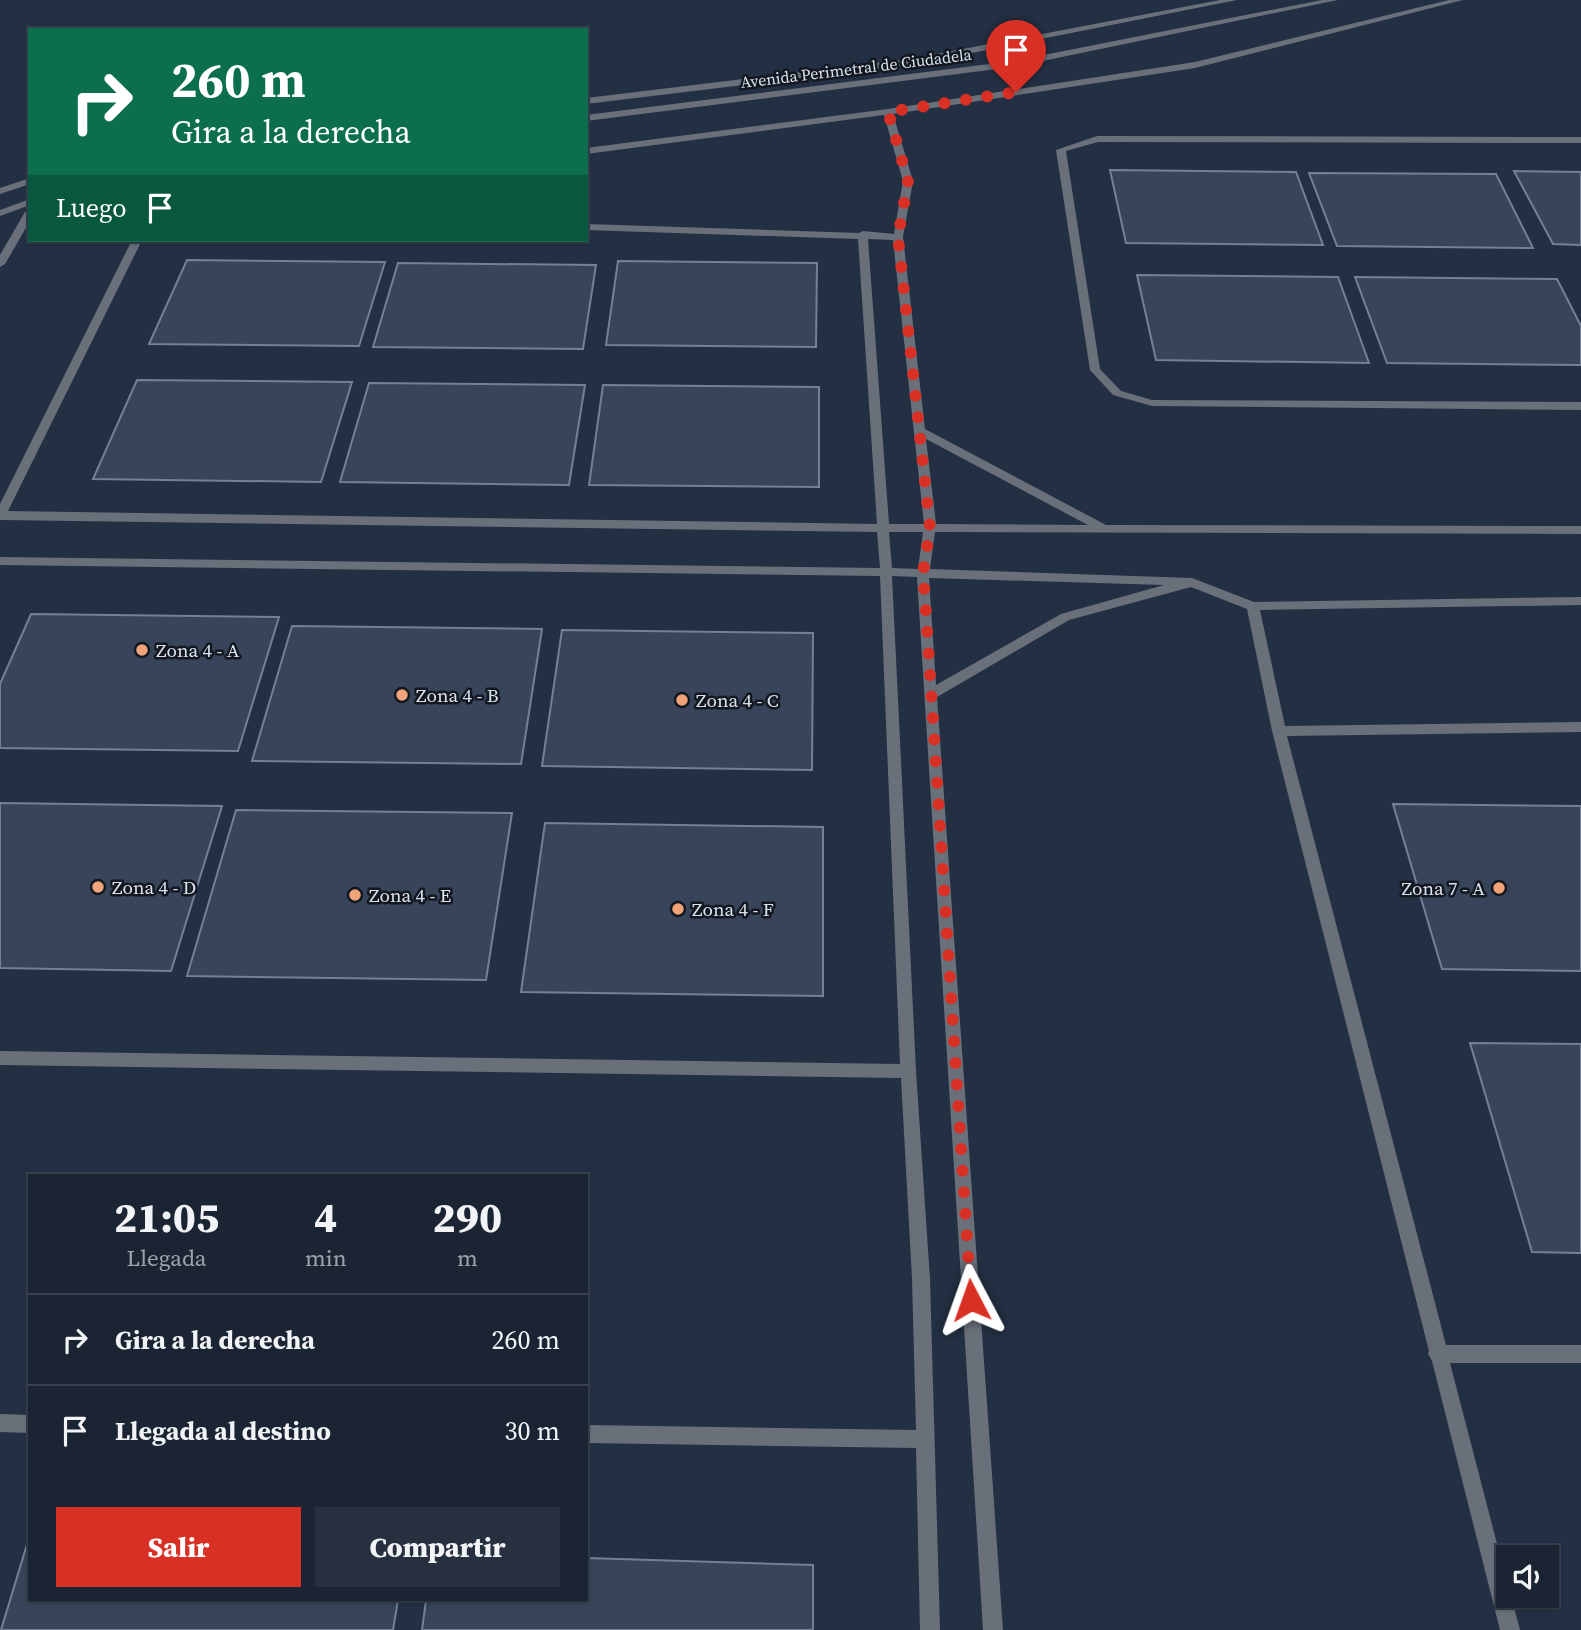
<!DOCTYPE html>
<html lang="es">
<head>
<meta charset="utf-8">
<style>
  body { margin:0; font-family:"Source Serif 4",serif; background:#27303e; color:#f1f3f6; height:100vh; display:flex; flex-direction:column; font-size:26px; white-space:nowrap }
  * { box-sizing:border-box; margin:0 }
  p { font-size:23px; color:#9fa4ac }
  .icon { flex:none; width:38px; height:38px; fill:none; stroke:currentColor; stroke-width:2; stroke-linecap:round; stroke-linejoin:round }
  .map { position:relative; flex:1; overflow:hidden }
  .details { position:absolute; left:28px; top:1174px; width:560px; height:427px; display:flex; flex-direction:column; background:#1a2432; border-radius:0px; box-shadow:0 2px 5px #0004,0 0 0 2px #38414d }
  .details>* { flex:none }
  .guide { position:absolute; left:28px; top:28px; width:560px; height:214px; border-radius:0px; box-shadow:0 2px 5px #0004,0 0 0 2px #38414d; background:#0b6e4f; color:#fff; overflow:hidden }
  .buttons { position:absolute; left:1496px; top:1545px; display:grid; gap:14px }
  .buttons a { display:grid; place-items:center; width:63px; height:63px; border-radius:0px; background:#1a2432; box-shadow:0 2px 5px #0004,0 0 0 2px #38414d; font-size:35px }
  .pin { position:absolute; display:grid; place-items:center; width:60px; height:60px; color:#fff; margin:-72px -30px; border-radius:50% 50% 50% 0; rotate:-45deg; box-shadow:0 0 7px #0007 }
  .pin .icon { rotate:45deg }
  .me { position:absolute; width:77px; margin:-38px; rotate:356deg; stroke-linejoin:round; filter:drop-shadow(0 0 5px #0008) }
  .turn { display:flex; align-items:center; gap:24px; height:147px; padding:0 28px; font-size:32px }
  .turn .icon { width:91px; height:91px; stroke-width:2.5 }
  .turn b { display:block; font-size:49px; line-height:60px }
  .then { display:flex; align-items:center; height:66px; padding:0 28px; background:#0003; gap:14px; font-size:26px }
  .eta { display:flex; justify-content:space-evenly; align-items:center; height:119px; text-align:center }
  .eta b { font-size:42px; font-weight:800; line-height:49px }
  .cta { display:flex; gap:14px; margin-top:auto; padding:14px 28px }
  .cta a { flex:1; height:80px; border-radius:0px; background:#d93025; color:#fff; font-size:28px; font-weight:800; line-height:80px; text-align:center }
  .cta a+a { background:#27303e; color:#f1f3f6 }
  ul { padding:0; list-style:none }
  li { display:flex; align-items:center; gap:21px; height:91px; padding:0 28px; border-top:2px solid #38414d }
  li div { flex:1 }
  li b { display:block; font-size:26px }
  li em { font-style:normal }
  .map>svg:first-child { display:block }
</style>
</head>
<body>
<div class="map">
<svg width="1581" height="1630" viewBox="0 0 1581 1630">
  <rect width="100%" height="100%" fill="#233043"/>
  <!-- building -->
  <path fill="#374459" stroke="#728198" stroke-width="2" d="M 1110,170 L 1296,172 L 1323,245 L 1126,243 Z
    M 1514,171 L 1581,172 L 1581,245 L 1553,244 Z
    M 1309,173 L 1496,174 L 1533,248 L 1337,246 Z
    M 187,260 L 385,262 L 359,346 L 149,344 Z
    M 618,261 L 817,263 L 816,347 L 606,345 Z
    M 398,263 L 596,265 L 583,349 L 373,347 Z
    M 1137,275 L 1338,277 L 1369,363 L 1156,360 Z
    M 1355,277 L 1557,279 L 1581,326 L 1581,365 L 1387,363 Z
    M 137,380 L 352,382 L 321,482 L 93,479 Z
    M 369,383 L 585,385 L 569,485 L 340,482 Z
    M 603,385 L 819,387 L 819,487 L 589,485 Z
    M 31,614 L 279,617 L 238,751 L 0,748 L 0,684 Z
    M 292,626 L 542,629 L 521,764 L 252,761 Z
    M 562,630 L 813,633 L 812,770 L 542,766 Z
    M 0,803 L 222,806 L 171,971 L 0,968 Z
    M 1393,804 L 1581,806 L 1581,971 L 1442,969 Z
    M 236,810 L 512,813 L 486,980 L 187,976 Z
    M 545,823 L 823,827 L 823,996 L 521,992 Z
    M 1470,1043 L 1581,1044 L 1581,1253 L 1532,1252 Z
    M 28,1541 L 30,1600 L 398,1600 L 393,1630 L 1,1630 Z
    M 586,1558 L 813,1565 L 813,1630 L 422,1630 L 426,1600 L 586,1600 Z"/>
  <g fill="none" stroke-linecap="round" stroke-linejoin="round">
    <!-- street -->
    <path fill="#69707a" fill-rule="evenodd" d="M 1220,0 L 1237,0 L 916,64 L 586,104 L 586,98 L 916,58 Z
      M 1322,0 L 1338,0 L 1013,67 L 586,121 L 586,115 L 1013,61 Z
      M 1449,0 L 1463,0 L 1195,68 L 893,114 L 913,181 L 903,237 L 925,429 L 1106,525 L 1581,526 L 1581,534 L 935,532 L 930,569 L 1192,578 L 1254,602 L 1581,597 L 1581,605 L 1260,610 L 1285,726 L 1581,722 L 1581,732 L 1287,736 L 1446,1345 L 1581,1345 L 1581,1363 L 1450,1363 L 1508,1586 L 1508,1596 L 1511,1596 L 1520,1630 L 1500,1630 L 1432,1361 L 1428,1354 L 1429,1351 L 1272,731 L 1247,609 L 1191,587 L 1069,620 L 937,697 L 1003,1630 L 983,1630 L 917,577 L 892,576 L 916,1071 L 930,1279 L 940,1630 L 920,1630 L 916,1448 L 586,1443 L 586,1425 L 916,1430 L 912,1279 L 901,1078 L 0,1065 L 0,1051 L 900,1064 L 880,576 L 0,565 L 0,557 L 880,568 L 877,532 L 0,520 L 0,504 L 132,240 L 142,240 L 8,511 L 877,524 L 858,239 L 586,230 L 586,224 L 859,233 L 863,231 L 894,234 L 903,181 L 884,115 L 586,154 L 586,148 L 888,109 L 1195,62 ZM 868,239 L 893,240 L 924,524 L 889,524 ZM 926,439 L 1088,525 L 936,524 ZM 889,532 L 923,532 L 918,569 L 892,568 ZM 929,578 L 1164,585 L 1061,614 L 936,685 Z
      M 1097,136 L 1581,137 L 1581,143 L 1098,142 L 1066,151 L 1100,369 L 1121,391 L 1152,400 L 1581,402 L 1581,410 L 1152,406 L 1113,395 L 1090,370 L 1056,150 Z
      M 30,178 L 30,184 L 0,194 L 0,188 Z
      M 30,199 L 30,205 L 0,216 L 0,210 Z
      M 30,209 L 30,221 L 5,264 L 0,267 L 0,255 L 25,212 Z
      M 0,1414 L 30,1415 L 30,1433 L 0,1432 Z"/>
  </g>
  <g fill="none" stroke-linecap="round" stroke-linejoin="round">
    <!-- route -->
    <path stroke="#d93025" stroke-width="12" stroke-dasharray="0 21.6" d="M 971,1300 L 925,598 L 923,573 L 930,528 L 898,237 L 908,181 L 888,112 L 1016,92"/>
  </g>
  <!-- markers -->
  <g fill="#f0a279" stroke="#121720" stroke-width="2.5">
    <circle cx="142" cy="650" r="7"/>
    <circle cx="402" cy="695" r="7"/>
    <circle cx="682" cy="700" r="7"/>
    <circle cx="98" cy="887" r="7"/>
    <circle cx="1499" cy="888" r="7"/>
    <circle cx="355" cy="895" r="7"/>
    <circle cx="678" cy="909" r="7"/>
  </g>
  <g text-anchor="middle" stroke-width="5" stroke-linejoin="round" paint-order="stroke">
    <!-- far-street labels -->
    <g font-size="16" fill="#d9e2ee" stroke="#121720">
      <text transform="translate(856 68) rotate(-7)" y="6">Avenida Perimetral de Ciudadela</text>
    </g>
    <!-- poi labels -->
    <g font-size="19" fill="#d9e2ee" stroke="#121720" text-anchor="start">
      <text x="156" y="657">Zona 4 - A</text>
      <text x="416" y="702">Zona 4 - B</text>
      <text x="696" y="707">Zona 4 - C</text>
      <text x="112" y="894">Zona 4 - D</text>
      <text x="1485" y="895" text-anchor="end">Zona 7 - A</text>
      <text x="369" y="902">Zona 4 - E</text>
      <text x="692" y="916">Zona 4 - F</text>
    </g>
  </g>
</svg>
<div class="buttons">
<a><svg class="icon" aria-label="sound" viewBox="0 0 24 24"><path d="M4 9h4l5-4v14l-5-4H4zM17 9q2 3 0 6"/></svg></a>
</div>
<div class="pin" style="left:1016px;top:92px;background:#d93025"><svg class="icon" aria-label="arrive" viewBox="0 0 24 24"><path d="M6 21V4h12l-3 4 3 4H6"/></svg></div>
<svg class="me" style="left:971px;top:1300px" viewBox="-20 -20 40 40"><path d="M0-17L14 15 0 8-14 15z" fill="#d93025" stroke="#fff" stroke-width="4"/></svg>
<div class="guide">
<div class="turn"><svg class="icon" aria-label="right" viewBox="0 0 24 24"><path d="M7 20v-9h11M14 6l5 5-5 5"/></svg><div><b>260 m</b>Gira a la derecha</div></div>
<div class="then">Luego<svg class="icon" aria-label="arrive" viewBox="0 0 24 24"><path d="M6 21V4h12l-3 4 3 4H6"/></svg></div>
</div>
<section class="details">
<div class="eta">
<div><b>21:05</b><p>Llegada</p></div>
<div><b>4</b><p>min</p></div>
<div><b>290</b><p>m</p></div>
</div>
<ul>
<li><svg class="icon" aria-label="right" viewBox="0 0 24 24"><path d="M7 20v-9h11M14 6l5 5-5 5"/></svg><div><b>Gira a la derecha</b></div><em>260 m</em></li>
<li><svg class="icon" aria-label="arrive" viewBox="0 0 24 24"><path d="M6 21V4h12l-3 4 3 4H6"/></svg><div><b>Llegada al destino</b></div><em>30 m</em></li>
</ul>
<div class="cta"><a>Salir</a><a>Compartir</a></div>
</section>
</div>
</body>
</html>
